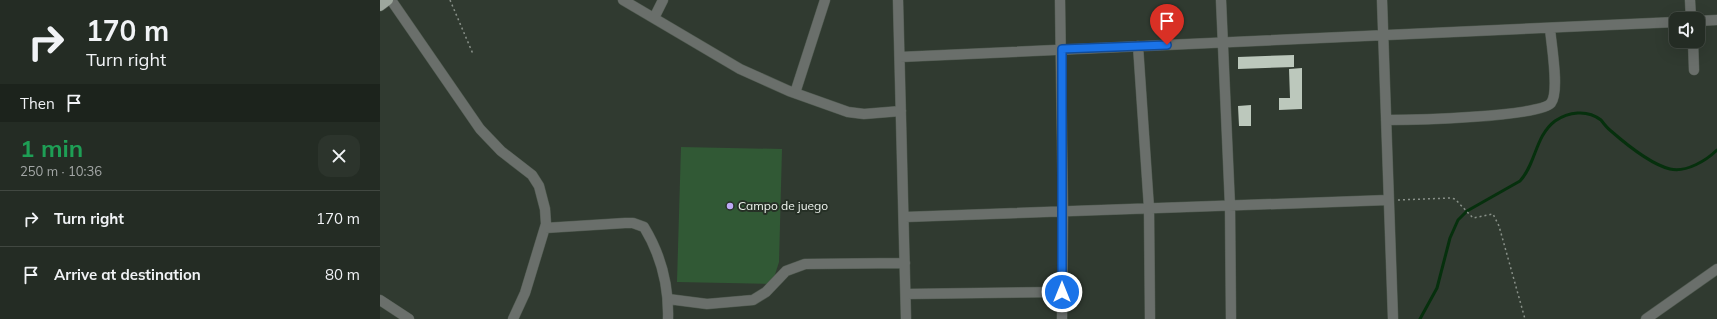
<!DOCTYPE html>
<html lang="en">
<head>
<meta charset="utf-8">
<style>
  body { margin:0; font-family:Mulish,sans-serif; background:#2c342c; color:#f1f3f6; height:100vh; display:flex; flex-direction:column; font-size:15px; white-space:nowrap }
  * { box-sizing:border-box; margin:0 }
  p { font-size:13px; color:#a3a7a6 }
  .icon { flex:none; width:22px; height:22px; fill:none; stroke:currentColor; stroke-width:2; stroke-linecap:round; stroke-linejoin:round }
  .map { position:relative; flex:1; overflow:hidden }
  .panel { display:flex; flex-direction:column; background:#242c24; width:380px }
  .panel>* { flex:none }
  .top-card { background:#242c24; color:#f1f3f6; overflow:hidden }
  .fabs { position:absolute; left:1289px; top:12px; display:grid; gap:8px }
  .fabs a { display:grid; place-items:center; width:36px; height:36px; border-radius:8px; background:#242c24; box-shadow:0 4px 16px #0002,0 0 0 1px #414841; font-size:20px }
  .pin { position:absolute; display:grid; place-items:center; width:34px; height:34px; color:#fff; margin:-41px -17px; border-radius:50% 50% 50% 0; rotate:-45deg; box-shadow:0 0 4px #0007 }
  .pin .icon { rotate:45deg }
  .me { position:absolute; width:44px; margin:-22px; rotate:0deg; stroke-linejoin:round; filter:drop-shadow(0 0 3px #0008) }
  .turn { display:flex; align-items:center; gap:14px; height:84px; padding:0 20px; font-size:18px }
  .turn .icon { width:52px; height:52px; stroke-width:2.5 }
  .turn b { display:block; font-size:28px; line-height:34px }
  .then { display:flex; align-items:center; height:38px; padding:0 20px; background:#0003; gap:8px; font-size:15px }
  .round { display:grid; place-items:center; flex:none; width:42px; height:42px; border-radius:12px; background:#2c342c }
  .head { display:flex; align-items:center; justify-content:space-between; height:68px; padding:0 20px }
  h1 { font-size:24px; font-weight:700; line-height:30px; color:#1e9e55 }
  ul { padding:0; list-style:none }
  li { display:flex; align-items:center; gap:12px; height:56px; padding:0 20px; border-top:1px solid #414841 }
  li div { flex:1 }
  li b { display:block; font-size:15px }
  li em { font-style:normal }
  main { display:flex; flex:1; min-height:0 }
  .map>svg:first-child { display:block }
</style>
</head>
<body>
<main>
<section class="panel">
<div class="top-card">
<div class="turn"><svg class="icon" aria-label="right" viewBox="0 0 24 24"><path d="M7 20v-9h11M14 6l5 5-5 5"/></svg><div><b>170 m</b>Turn right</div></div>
<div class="then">Then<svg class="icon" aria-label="arrive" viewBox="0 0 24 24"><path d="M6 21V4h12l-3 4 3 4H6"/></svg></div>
</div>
<div class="head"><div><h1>1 min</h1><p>250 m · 10:36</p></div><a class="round"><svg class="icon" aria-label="close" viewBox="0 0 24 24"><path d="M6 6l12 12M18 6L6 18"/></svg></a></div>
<ul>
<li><svg class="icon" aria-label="right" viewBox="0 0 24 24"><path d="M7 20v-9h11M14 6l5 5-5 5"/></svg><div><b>Turn right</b></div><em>170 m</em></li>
<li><svg class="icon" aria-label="arrive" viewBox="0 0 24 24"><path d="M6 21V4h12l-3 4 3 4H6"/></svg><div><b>Arrive at destination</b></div><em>80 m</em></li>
</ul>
</section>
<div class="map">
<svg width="1337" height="319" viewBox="0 0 1337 319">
  <rect width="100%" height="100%" fill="#303a30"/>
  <!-- green -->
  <path fill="#315935" d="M 301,147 L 402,149 L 399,262 L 392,284 L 297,282 Z"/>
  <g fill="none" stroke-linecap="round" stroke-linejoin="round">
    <!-- stream -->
    <path stroke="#06300d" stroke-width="3" d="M 1040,319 L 1057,288 L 1070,238 L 1078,220 L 1087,211 L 1140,181 C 1156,164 1155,136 1175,121 C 1188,112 1207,109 1221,120 C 1224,124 1227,128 1231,131 C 1247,145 1270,164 1290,169 C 1306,173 1327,160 1337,150"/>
  </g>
  <!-- building -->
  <path fill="#bcc8bc" d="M 914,55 L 914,67 L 858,69 L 858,57 Z
    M 922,68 L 922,109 L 899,110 L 899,98 L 910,98 L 909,69 Z
    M 871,105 L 871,126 L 859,126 L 858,106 Z"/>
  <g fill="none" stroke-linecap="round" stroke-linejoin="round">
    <defs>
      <path id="minor" d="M 11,0 L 100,129 L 121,151 L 152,175 L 159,186 L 165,209 L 166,224 L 145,293 L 133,319
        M 243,0 L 360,69 L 409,91 L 468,112 L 484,114 L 521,111
        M 518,0 L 526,319
        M 680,0 L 683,211 L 682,319
        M 841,0 L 850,206 L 851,319
        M 1002,0 L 1013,319
        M 1310,0 L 1311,19
        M 274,18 L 283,0
        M 1318,21 L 1337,20
        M 1313,41 L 1314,70
        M 758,46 L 769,208 L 770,319
        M 520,57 L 1296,22
        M 415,93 L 445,0
        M 1006,120 C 1030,120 1161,117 1171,103 C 1180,91 1171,44 1170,28
        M 525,217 L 1008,200
        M 165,228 L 245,223 L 253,223 L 264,227 C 281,255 289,286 288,319
        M 526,294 L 683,292
        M 288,299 L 327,304 L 373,300 L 386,292 L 406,271 L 425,264 L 525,263
        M 0,300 L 29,319
        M 1266,319 L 1337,269"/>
      <path id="major" d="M 0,6 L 8,0"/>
    </defs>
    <!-- minor casing -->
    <use href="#minor" stroke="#4e584e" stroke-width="11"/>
    <!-- major casing -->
    <use href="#major" stroke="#4e584e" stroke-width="11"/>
    <!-- path -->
    <path stroke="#899189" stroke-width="1.5" stroke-dasharray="2 3" stroke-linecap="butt" d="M 70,0 L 93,54
      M 1018,200 L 1071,198 L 1075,199 L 1093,218 L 1113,214 L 1119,226 L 1145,319"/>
    <!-- minor -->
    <use href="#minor" stroke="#6a6f6b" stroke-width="10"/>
    <!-- major -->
    <use href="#major" stroke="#9da79d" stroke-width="10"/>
  </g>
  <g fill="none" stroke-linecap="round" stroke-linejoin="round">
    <defs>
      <path id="route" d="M 682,292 L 682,49 L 787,45"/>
    </defs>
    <!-- route casing -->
    <use href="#route" stroke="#114b97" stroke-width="10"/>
    <!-- route -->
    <use href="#route" stroke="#1a73e8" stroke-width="7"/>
  </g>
  <!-- markers -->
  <circle fill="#bda9f5" stroke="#263026" stroke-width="1.5" cx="350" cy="206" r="4"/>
  <g text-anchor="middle" stroke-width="4" stroke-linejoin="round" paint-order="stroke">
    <!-- poi labels -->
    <g font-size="12" fill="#edf3ed" stroke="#263026" text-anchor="start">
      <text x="358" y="210">Campo de juego</text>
    </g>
  </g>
</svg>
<div class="fabs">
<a><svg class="icon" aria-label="sound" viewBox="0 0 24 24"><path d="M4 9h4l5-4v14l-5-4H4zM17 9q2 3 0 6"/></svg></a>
</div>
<div class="pin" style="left:787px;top:45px;background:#d93025"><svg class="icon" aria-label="arrive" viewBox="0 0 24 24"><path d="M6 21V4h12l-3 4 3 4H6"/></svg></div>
<svg class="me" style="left:682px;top:292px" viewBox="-20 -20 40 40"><circle r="17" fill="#1a73e8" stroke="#fff" stroke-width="3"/><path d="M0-11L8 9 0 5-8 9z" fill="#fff"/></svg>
</div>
</main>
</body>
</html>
